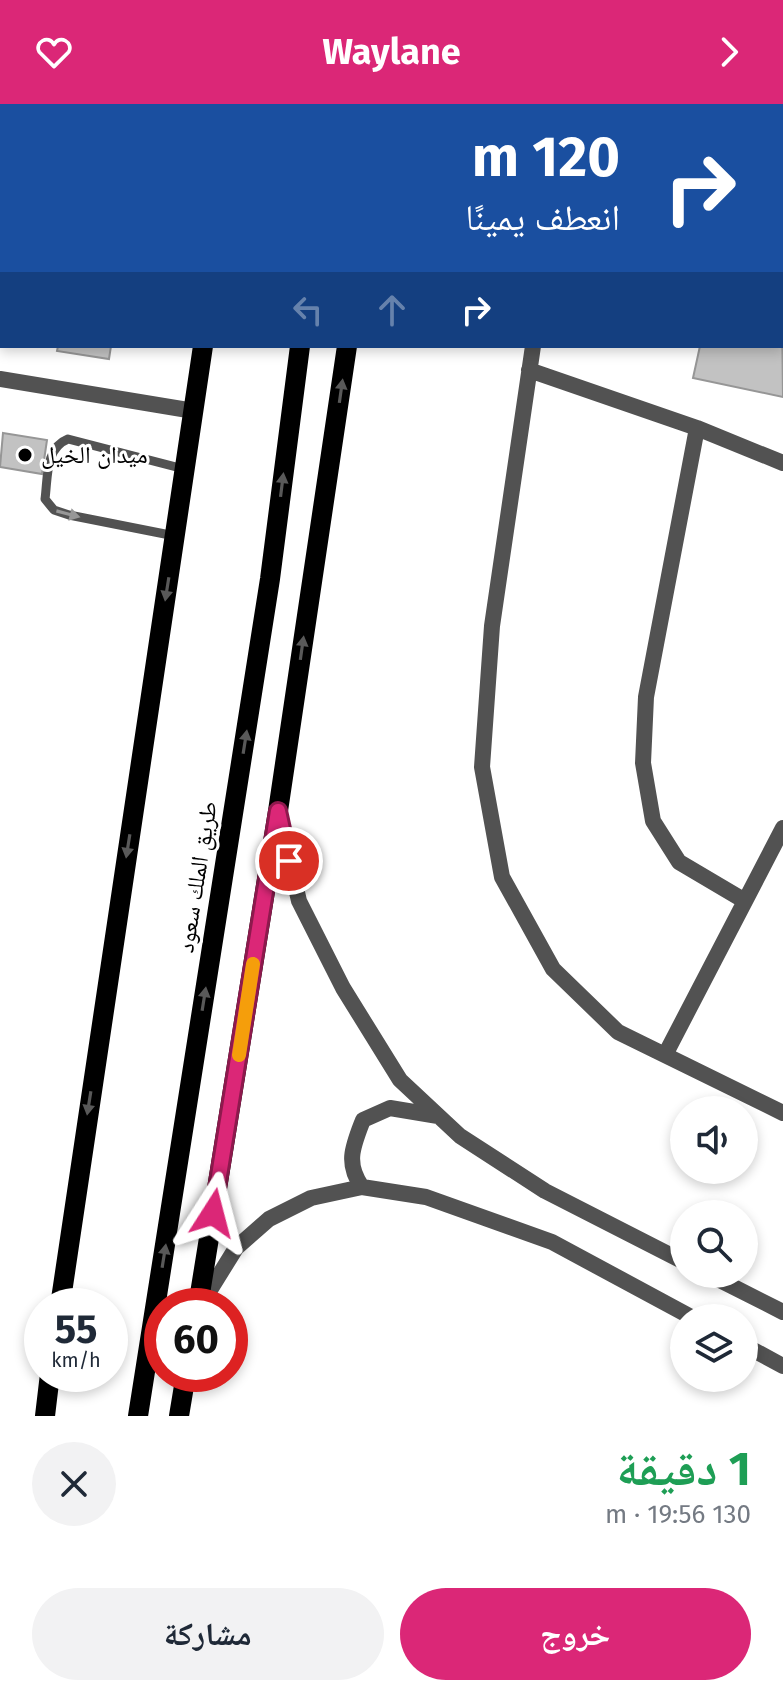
<!DOCTYPE html>
<html lang="ar">
<head>
<meta charset="utf-8">
<style>
  body { margin:0; font-family:"Fira Sans","Noto Naskh Arabic",sans-serif; background:#f2f2f3; color:#1f2937; direction:rtl; height:100vh; display:flex; flex-direction:column; font-size:30px; white-space:nowrap }
  * { box-sizing:border-box; margin:0 }
  p { font-size:26px; color:#747a83 }
  .icon { flex:none; width:44px; height:44px; fill:none; stroke:currentColor; stroke-width:2; stroke-linecap:round; stroke-linejoin:round }
  .map { position:relative; height:1312px; overflow:hidden; direction:ltr }
  .panel { display:flex; flex-direction:column; background:#fff; flex:1 }
  .panel>* { flex:none }
  .banner { position:absolute; left:0px; top:0px; width:784px; height:244px; box-shadow:0 4px 12px #0003; direction:rtl; background:#1a4fa0; color:#fff; overflow:hidden }
  .tools { position:absolute; left:670px; top:992px; display:grid; gap:16px }
  .tools a { display:grid; place-items:center; width:88px; height:88px; border-radius:50%; background:#fff; box-shadow:0 4px 12px #0003; font-size:40px }
  .speed { position:absolute; left:24px; top:1184px; display:flex; gap:16px; font-size:40px; font-weight:700; text-align:center }
  .speed>* { display:grid; place-content:center; width:104px; height:104px; border-radius:50%; background:#fff; box-shadow:0 4px 12px #0003; line-height:1 }
  .speed small { font-size:20px; font-weight:400 }
  .speed .limit { border:12px solid #d22; background:#fff; color:#111 }
  .pin { position:absolute; display:grid; place-items:center; width:68px; height:68px; color:#fff; margin:-34px; border:4px solid #fff; border-radius:50%; box-shadow:0 2px 8px #0007 }
  .me { position:absolute; width:88px; margin:-44px; rotate:9deg; stroke-linejoin:round; filter:drop-shadow(0 0 6px #0008) }
  .turn { display:flex; align-items:center; gap:28px; height:168px; padding:0 32px; font-size:36px }
  .turn .icon { width:104px; height:104px; stroke-width:2.5 }
  .turn b { display:block; font-size:56px; line-height:68px }
  .lanes { display:flex; align-items:center; height:76px; padding:0 32px; background:#0003; justify-content:center; gap:40px; direction:ltr }
  .lanes .off { opacity:.35 }
  .round { display:grid; place-items:center; flex:none; width:84px; height:84px; border-radius:42px; background:#f2f2f3 }
  .headline { display:flex; align-items:center; justify-content:space-between; height:136px; padding:0 32px }
  h1 { font-size:48px; font-weight:700; line-height:60px; color:#1e9e55 }
  .cta { display:flex; gap:16px; margin-top:auto; padding:16px 32px }
  .cta a { flex:1; height:92px; border-radius:48px; background:#db2777; color:#fff; font-size:32px; font-weight:700; line-height:92px; text-align:center }
  .cta a+a { background:#f2f2f3; color:#1f2937 }
  header { display:flex; justify-content:space-between; align-items:center; height:104px; padding:0 32px; background:#db2777; color:#fff; font-size:36px; font-weight:700 }
  .map>svg:first-child { display:block }
</style>
</head>
<body>
<header><svg class="icon" aria-label="forward" viewBox="0 0 24 24"><path d="M9 5l7 7-7 7"/></svg>Waylane<svg class="icon" aria-label="heart" viewBox="0 0 24 24"><path d="M12 20l-8-8c-3-5 5-10 8-4 3-6 11-1 8 4z"/></svg></header>
<div class="map">
<svg width="783" height="1312" viewBox="0 0 783 1312">
  <rect width="100%" height="100%" fill="#fff"/>
  <!-- building -->
  <path fill="#c2c2c2" stroke="#969696" stroke-width="2" d="M 2,9 L 2,238 L 0,237 Z
    M 782,216 L 783,293 L 693,274 L 700,242 L 782,242 Z
    M 58,242 L 111,242 L 109,255 L 57,247 Z
    M 3,329 L 47,336 L 42,370 L 0,363 Z"/>
  <g fill="none" stroke-linecap="round" stroke-linejoin="round">
    <!-- service -->
    <path stroke="#525252" stroke-width="9" d="M 110,2 L 110,0
      M 175,432 L 69,411 L 54,406 L 45,395 C 48,373 45,344 68,335 L 184,365"/>
    <!-- minor -->
    <path stroke="#525252" stroke-width="16" d="M 568,2 L 568,0
      M 533,242 L 492,522 L 482,663 L 502,773 L 553,865 L 618,928 L 783,1009
      M 529,266 L 697,324 L 783,359
      M 0,275 L 194,307
      M 697,324 L 646,593 L 643,659 L 653,717 L 679,758 L 745,797
      M 280,714 L 299,797 L 343,884 L 400,976 L 460,1032 L 545,1087 L 684,1158
      M 665,951 L 783,724
      M 362,1083 C 345,1059 353,1042 363,1016 L 390,1004 L 438,1012
      M 708,1170 L 783,1208
      M 200,1202 L 236,1144 L 269,1115 L 311,1094 L 362,1083 L 426,1093 L 552,1138 L 693,1214
      M 744,1241 L 783,1262"/>
    <!-- primary -->
    <path stroke="#000" stroke-width="20" d="M 238,2 L 239,0
      M 331,2 L 331,0
      M 383,2 L 383,0
      M 60,1202 L 203,242
      M 198,1202 L 278,707 L 347,242
      M 45,1312 L 50,1270
      M 138,1312 L 270,475 L 300,242
      M 179,1312 L 186,1270"/>
  </g>
  <!-- one-way arrows -->
  <defs><path id="oneway-solid" d="M-6-.8H1V-3.2L6.5 0L1 3.2V.8H-6Z" transform="scale(2)"/></defs>
  <g fill="#595959">
    <use href="#oneway-solid" transform="translate(341 287) rotate(-82)"/>
    <use href="#oneway-solid" transform="translate(282 381) rotate(-83)"/>
    <use href="#oneway-solid" transform="translate(167 485) rotate(99)"/>
    <use href="#oneway-solid" transform="translate(302 544) rotate(-82)"/>
    <use href="#oneway-solid" transform="translate(245 638) rotate(-81)"/>
    <use href="#oneway-solid" transform="translate(128 742) rotate(99)"/>
    <use href="#oneway-solid" transform="translate(204 895) rotate(-81)"/>
    <use href="#oneway-solid" transform="translate(89 999) rotate(99)"/>
    <use href="#oneway-solid" transform="translate(164 1152) rotate(-81)"/>
  </g>
  <use fill="#979797" href="#oneway-solid" transform="translate(68 410) rotate(15)"/>
  <g fill="none" stroke-linecap="round" stroke-linejoin="round">
    <defs>
      <path id="route" d="M 213,1109 L 278,707 L 289,757"/>
    </defs>
    <!-- route casing -->
    <use href="#route" stroke="#8e194d" stroke-width="20"/>
    <!-- route -->
    <use href="#route" stroke="#db2777" stroke-width="14"/>
    <!-- slow -->
    <path stroke="#f59e0b" stroke-width="14" d="M 239,951 L 253,860"/>
  </g>
  <!-- markers -->
  <circle fill="#000" stroke="#fff" stroke-width="3" cx="25" cy="351" r="8"/>
  <g text-anchor="middle" stroke-width="6" stroke-linejoin="round" paint-order="stroke">
    <!-- poi labels -->
    <g font-size="24" fill="#000" stroke="#fff" text-anchor="start">
      <text x="41" y="359">ميدان الخيل</text>
    </g>
    <!-- street labels -->
    <g font-size="24" fill="#000" stroke="#fff">
      <text transform="translate(197 773) rotate(-81)" y="8">طريق الملك سعود</text>
    </g>
  </g>
</svg>
<div class="tools">
<a><svg class="icon" aria-label="sound" viewBox="0 0 24 24"><path d="M4 9h4l5-4v14l-5-4H4zM17 9q2 3 0 6"/></svg></a>
<a><svg class="icon" aria-label="search" viewBox="0 0 24 24"><circle cx="10" cy="10" r="6"/><path d="M15 15l6 6"/></svg></a>
<a><svg class="icon" aria-label="layers" viewBox="0 0 24 24"><path d="M12 4l9 5-9 5-9-5zM3 14l9 5 9-5"/></svg></a>
</div>
<div class="speed"><div>55<small>km/h</small></div><div class="limit">60</div></div>
<div class="pin" style="left:289px;top:757px;background:#d93025"><svg class="icon" aria-label="arrive" viewBox="0 0 24 24"><path d="M6 21V4h12l-3 4 3 4H6"/></svg></div>
<svg class="me" style="left:213px;top:1109px" viewBox="-20 -20 40 40"><path d="M0-17L14 15 0 8-14 15z" fill="#db2777" stroke="#fff" stroke-width="4"/></svg>
<div class="banner">
<div class="turn"><svg class="icon" aria-label="right" viewBox="0 0 24 24"><path d="M7 20v-9h11M14 6l5 5-5 5"/></svg><div><b>120 m</b>انعطف يمينًا</div></div>
<div class="lanes"><svg class="icon off" aria-label="left" viewBox="0 0 24 24"><path d="M17 20v-9H6M10 6l-5 5 5 5"/></svg><svg class="icon off" aria-label="ahead" viewBox="0 0 24 24"><path d="M12 20V5M6 11l6-6 6 6"/></svg><svg class="icon" aria-label="right" viewBox="0 0 24 24"><path d="M7 20v-9h11M14 6l5 5-5 5"/></svg></div>
</div>
</div>
<section class="panel">
<div class="headline"><div><h1>1 دقيقة</h1><p>130 m · 19:56</p></div><a class="round"><svg class="icon" aria-label="close" viewBox="0 0 24 24"><path d="M6 6l12 12M18 6L6 18"/></svg></a></div>
<div class="cta"><a>خروج</a><a>مشاركة</a></div>
</section>
</body>
</html>
